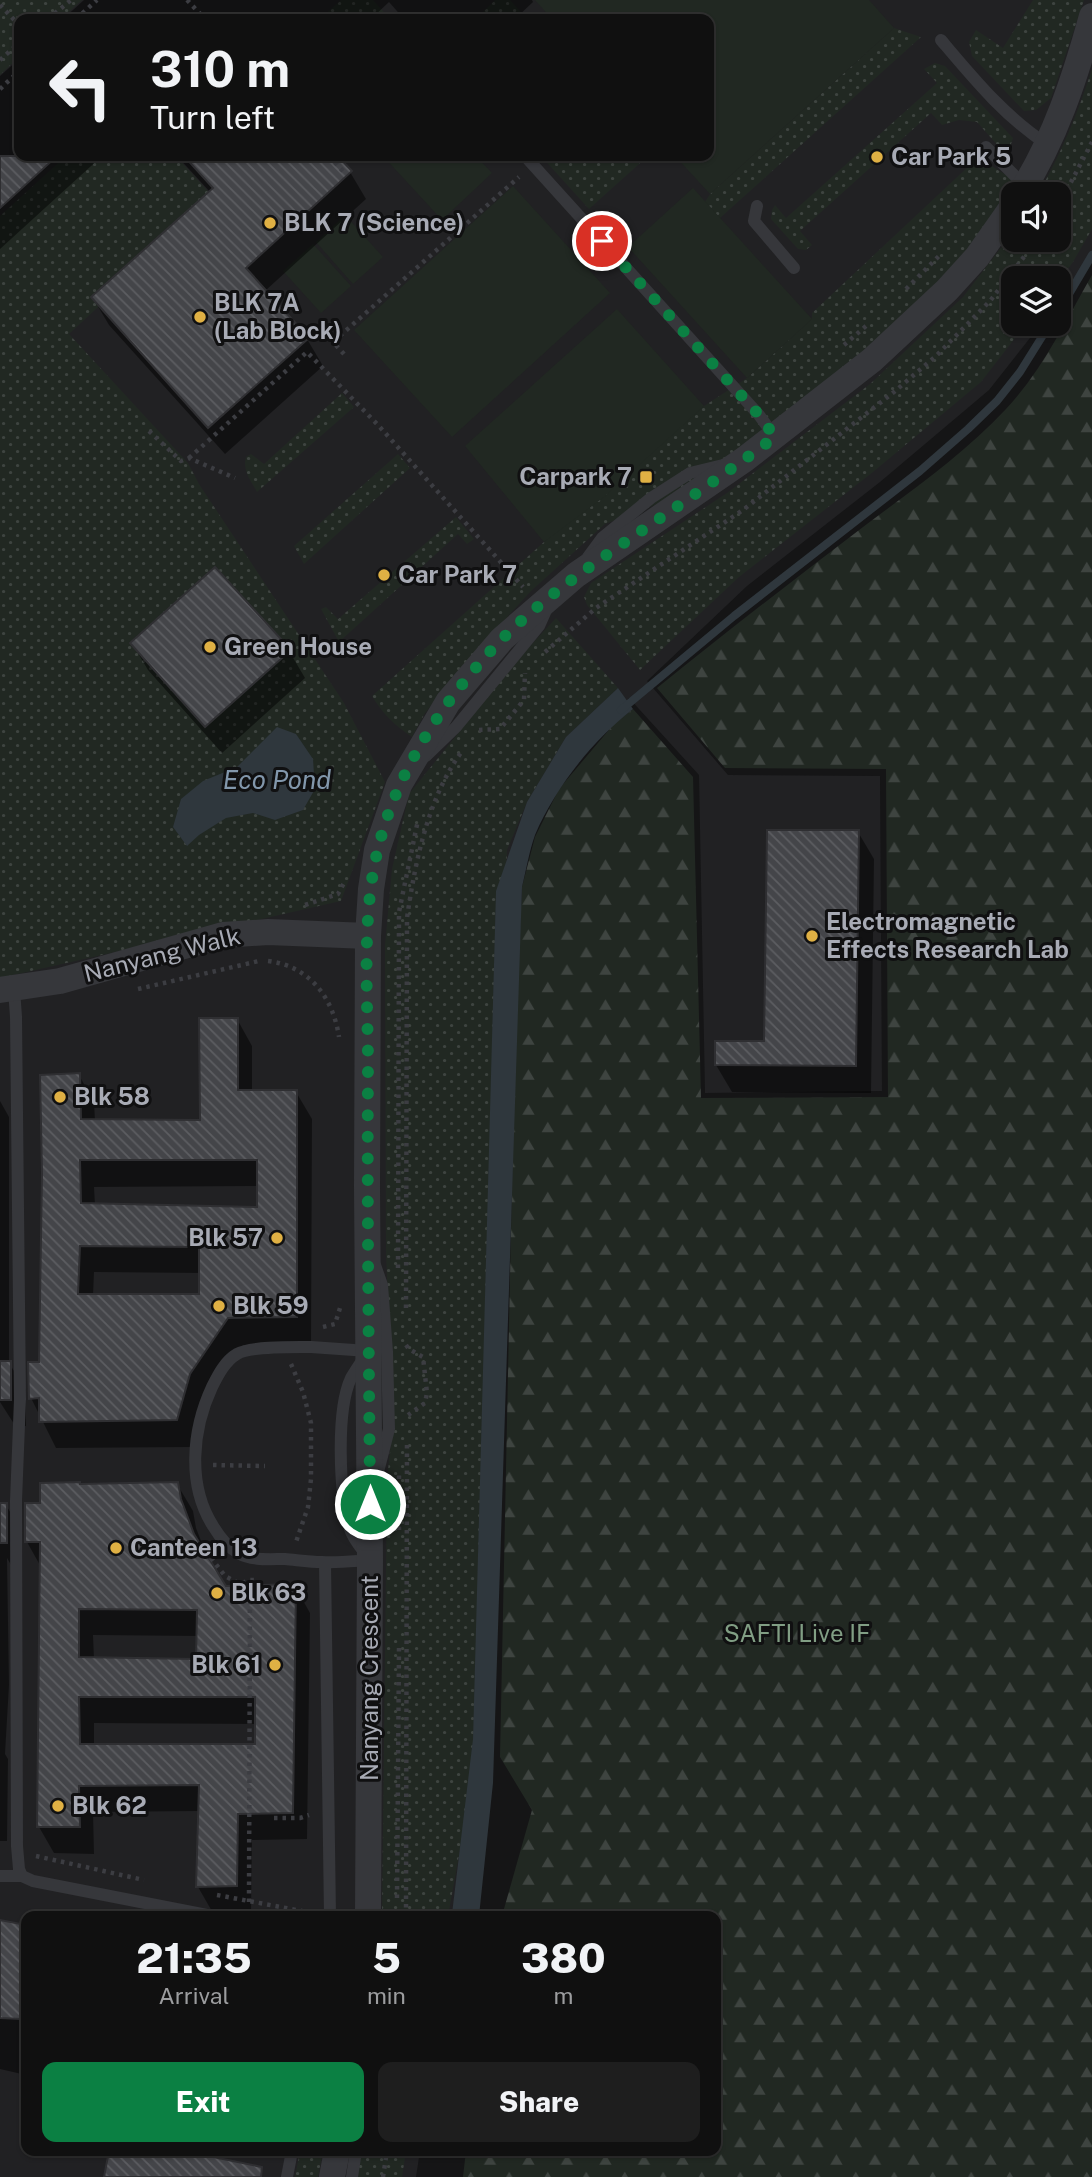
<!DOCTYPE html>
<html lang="en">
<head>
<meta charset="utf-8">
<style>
  body { margin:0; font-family:"Public Sans",sans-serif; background:#1e1e1e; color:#f1f3f6; height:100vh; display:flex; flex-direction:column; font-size:26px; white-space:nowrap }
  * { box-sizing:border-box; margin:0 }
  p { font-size:23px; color:#9c9d9f }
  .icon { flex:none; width:38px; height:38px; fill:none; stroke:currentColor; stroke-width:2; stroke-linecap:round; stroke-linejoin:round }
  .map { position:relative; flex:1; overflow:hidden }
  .side { position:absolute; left:21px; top:1911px; width:700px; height:245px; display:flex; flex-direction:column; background:#101010; border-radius:14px; box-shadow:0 2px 5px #0004,0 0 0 2px #303030 }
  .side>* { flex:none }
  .guide { position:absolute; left:14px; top:14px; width:700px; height:147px; border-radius:14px; box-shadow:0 2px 5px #0004,0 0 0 2px #303030; background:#101010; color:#f1f3f6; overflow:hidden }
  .tools { position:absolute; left:1001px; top:182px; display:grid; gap:14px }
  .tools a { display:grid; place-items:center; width:70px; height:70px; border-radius:14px; background:#101010; box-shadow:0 2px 5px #0004,0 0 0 2px #303030; font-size:35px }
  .pin { position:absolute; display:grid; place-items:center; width:60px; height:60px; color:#fff; margin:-30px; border:4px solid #fff; border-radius:50%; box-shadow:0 2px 7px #0007 }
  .me { position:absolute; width:77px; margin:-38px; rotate:0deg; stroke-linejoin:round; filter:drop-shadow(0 0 5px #0008) }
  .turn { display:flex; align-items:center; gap:24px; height:147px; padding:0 21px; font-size:32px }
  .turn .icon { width:91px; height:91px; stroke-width:2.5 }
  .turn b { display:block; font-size:49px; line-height:60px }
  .eta { display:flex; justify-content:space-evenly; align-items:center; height:119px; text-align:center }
  .eta b { font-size:42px; font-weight:800; line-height:49px }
  .button { display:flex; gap:14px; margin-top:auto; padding:14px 21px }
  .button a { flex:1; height:80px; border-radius:14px; background:#0b8043; color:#fff; font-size:28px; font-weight:800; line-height:80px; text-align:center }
  .button a+a { background:#1e1e1e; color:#f1f3f6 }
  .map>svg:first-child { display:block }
</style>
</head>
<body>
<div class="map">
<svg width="1092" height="2177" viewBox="0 0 1092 2177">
  <defs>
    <pattern id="grass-dots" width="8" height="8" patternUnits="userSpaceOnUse" patternTransform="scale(1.75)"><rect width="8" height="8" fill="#212822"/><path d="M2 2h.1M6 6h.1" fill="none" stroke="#3e4440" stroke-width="1.8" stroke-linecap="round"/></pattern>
    <pattern id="forest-firs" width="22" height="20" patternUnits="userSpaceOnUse" patternTransform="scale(1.75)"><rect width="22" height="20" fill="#212822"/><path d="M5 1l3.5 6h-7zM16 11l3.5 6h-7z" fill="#3e4440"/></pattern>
    <pattern id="building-back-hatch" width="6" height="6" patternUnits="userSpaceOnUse" patternTransform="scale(1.75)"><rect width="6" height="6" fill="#444549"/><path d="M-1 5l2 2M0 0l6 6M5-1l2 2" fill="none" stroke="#5c5d61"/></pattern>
  </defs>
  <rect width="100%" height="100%" fill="#151516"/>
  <!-- built -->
  <path fill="#212123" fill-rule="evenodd" d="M 0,0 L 1092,0 L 1092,253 L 1083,268 L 1059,300 L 1059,278 L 1013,278 L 1013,324 L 1041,324 L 989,390 L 880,482 L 747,586 L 647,681 L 728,775 L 880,776 L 882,1091 L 705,1093 L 699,775 L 629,698 L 577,746 L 521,853 L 477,1835 L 462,1916 L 26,1916 L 26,2151 L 420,2151 L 416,2177 L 0,2177 ZM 19,19 L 709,19 L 709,156 L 19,156 ZM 1013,194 L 1059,194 L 1059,240 L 1013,240 Z"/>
  <!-- grass -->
  <path fill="url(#grass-dots)" d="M 0,0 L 82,0 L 61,19 L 19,19 L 19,57 L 0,75 Z
    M 341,0 L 373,0 L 389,18 L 320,19 Z
    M 495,0 L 510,0 L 527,19 L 476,19 Z
    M 1033,0 L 1084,0 L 1051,98 L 1036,110 L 1024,111 L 972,56 L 969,42 L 976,30 L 1003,48 Z
    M 894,28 L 921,37 L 720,218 L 705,202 L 710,194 Z
    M 935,63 L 945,66 L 1013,138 L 1007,156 L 977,122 L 959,120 L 942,125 L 931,113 L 800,231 L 812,245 L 806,250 L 798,249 L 771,219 L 772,210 L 775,205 L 786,218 L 937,83 L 924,69 Z
    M 1092,69 L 1092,229 L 1073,262 L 1059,281 L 1059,278 L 1013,278 L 1013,324 L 1026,324 L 981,382 L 873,472 L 739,577 L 640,670 L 587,605 L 584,597 L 591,583 L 727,493 L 870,384 L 963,297 L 1013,232 L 1013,240 L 1059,240 L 1059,194 L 1038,194 C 1061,154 1078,113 1092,69 Z
    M 958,149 L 966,150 L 1025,187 L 977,257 L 711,484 L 605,524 L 531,591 L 465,663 L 425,713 L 412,737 C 394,725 383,714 372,696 L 544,542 L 704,406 L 747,378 L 812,319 L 812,313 L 971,164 Z
    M 66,156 L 176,156 L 215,199 L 69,334 L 188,463 L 199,484 L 344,703 L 385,782 L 341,901 L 0,978 L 0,216 Z
    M 541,156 L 648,156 L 589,209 Z
    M 342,393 L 354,407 L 257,492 C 251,481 242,470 246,457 L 251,454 L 264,464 Z
    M 398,454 L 410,468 L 304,564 L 294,546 Z
    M 456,517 L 474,539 L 467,544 L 458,534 L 339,642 L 321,609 L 326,607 L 338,619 Z
    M 556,618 L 618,688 L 566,737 L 527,802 L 507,850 L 479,1572 L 479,1709 L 463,1833 L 448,1916 L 382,1916 L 387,1480 L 393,1421 L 386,1254 L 385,945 L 392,869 L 409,794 L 518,659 Z
    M 300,2151 L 323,2151 L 318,2177 L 295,2177 Z
    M 360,2151 L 406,2151 L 402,2177 L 356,2177 Z"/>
  <!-- forest -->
  <path fill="url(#forest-firs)" d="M 1092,275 L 1092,2177 L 463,2177 L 466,2151 L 716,2151 L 716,1916 L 502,1916 L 532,1810 L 500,1757 L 515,1038 L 522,887 L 535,837 L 559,789 L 614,724 L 633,709 L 693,777 L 701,1098 L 888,1097 L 886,769 L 725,768 L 657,688 C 726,632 796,578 867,524 C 915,488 965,453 1006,409 C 1042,371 1066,320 1092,275 Z"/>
  <!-- pitch -->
  <path fill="#212822" d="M 535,0 L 869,0 L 894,28 L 710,194 L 675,156 L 709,156 L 709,19 L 552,19 Z
    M 383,156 L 476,156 L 492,173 L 442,220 Z
    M 513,186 L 610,293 L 452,437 L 354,330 Z
    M 693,188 L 812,319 L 747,378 L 628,247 Z
    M 345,215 L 383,257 L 353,284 L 316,242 Z
    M 313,244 L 351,286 L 321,313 L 283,271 Z
    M 617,309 L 704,406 L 604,497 L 544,542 L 465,446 Z"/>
  <!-- water -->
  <path fill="#2f373d" d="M 618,688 L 633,709 C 592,741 555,788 535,835 C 529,852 526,871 522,887 L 493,1783 L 479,1916 L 452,1914 L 473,1739 L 496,891 L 527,802 L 566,737 Z
    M 277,727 L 296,734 L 313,759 L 315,789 L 303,810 L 275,820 L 253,813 L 226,818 L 199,835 L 187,846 L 173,827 L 181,799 L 203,781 L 237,767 Z"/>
  <!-- shadow -->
  <path fill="#0007" fill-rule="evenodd" d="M 84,0 L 532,0 L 533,2 L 515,19 L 404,19 L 389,2 L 371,19 L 63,19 Z
    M 19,59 L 19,156 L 102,156 L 0,249 L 0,76 Z
    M 177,156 L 336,156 L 350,172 L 366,199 L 265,291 L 307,339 L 323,366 L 225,454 L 109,325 L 93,298 L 210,192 Z
    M 132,643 L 289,651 L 305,678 L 222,753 L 148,670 Z
    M 858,832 L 874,859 L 871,1093 L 732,1092 L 716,1065 L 766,1043 Z
    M 237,1019 L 252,1046 L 252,1092 L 296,1092 L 312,1119 L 311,1344 L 243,1345 L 205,1402 L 192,1447 L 56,1448 L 31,1398 L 41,1364 L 79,1075 L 94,1102 L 95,1121 L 202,1122 ZM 259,1186 L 259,1209 L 95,1205 L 94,1187 ZM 94,1272 L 201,1273 L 200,1296 L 93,1296 Z
    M 0,1101 L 9,1117 L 9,1363 L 26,1390 L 26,1426 L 16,1427 L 0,1402 Z
    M 177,1484 L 193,1511 L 196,1528 L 208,1559 L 225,1588 L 295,1586 L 310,1613 L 307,1839 L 252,1840 L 251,1913 L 213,1913 L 198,1887 L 200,1811 L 93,1812 L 94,1854 L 54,1853 L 39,1827 L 41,1567 L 27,1542 L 42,1504 ZM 93,1635 L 198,1636 L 197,1660 L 94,1659 ZM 94,1723 L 257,1724 L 257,1746 L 94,1746 Z
    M 6,1505 L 22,1532 L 14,1570 L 7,1558 L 9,1685 L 5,1754 L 8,1759 L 7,1841 L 0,1841 L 0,1518 Z
    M 0,1921 L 26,1927 L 26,2075 L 0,2069 Z"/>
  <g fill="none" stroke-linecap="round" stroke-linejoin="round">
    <!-- stream -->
    <path stroke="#2f373d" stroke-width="8" d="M 1059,311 L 1092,255
      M 621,710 L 734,616 L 920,471 L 968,429 L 997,401 L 1020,372 L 1050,324"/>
  </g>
  <!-- building -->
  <path fill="url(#building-back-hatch)" stroke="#2f2f32" stroke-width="2" fill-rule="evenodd" d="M 0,156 L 57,156 L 0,208 Z
    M 184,156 L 338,156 L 352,171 L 246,268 L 309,338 L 208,428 L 91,297 L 213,188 Z
    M 215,567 L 291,650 L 205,727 L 130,643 Z
    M 767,830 L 859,830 L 856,1066 L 715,1065 L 715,1041 L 764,1041 Z
    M 199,1018 L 238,1018 L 238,1090 L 297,1090 L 297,1317 L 228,1318 L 190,1374 L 177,1420 L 39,1422 L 39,1398 L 29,1399 L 28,1362 L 39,1362 L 42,1173 L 40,1075 L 80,1073 L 81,1119 L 200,1120 ZM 80,1160 L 257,1160 L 257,1207 L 81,1203 ZM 80,1246 L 199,1247 L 199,1294 L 78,1294 Z
    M 0,1361 L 11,1361 L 11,1400 L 0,1400 Z
    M 80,1482 L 80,1484 L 178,1482 L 181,1499 L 194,1534 L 226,1586 L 296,1584 L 293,1813 L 238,1814 L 237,1886 L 196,1887 L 199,1785 L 79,1786 L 80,1827 L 37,1827 L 40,1542 L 25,1542 L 25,1503 L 40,1503 L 40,1483 ZM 79,1609 L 197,1610 L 196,1659 L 79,1657 ZM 79,1697 L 255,1697 L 255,1744 L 80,1744 Z
    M 0,1503 L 7,1503 L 7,1543 L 0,1543 Z
    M 0,1920 L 26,1925 L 26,1997 L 21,2019 L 0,2018 Z
    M 109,2151 L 184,2151 L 262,2167 L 261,2177 L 104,2177 Z"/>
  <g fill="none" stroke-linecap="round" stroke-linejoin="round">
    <!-- path -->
    <path stroke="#3c3d42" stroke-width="4.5" stroke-dasharray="3.5 5" stroke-linecap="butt" d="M 187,0 L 205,19
      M 0,5 L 19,25
      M 48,19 L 71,0
      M 76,19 L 97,0
      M 0,60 L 19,43
      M 0,89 L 19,71
      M 329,156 L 343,171
      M 1059,205 L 1092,142
      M 906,289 L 939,256
      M 844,345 L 866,326
      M 344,354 L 333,342 L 519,177
      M 149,431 L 181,461 L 189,458 L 235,478
      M 189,458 L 307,352 L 378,425 L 523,587
      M 545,652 L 596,608 L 743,510 L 894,392 L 936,356 L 990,301 L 1037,240
      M 479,730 L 500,729 L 524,700 L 525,673
      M 305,905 L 338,894 L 344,883
      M 268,961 C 309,966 333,997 339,1037
      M 138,989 L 259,961
      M 398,1268 L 399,912 L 418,820
      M 406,1308 L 407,918 C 415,863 428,796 463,750
      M 323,1327 L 335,1324 L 340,1308
      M 406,1345 L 409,1349 L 423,1357 L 427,1393 L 425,1403 L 408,1415
      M 291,1364 L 303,1392 L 311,1423 L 311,1479 L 308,1507 L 296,1542
      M 213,1465 L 265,1466
      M 399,1530 L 399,1473
      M 211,1558 L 225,1576 L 240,1584 L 249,1580 L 257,1580
      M 274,1818 L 300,1818 L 309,1815
      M 36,1856 L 144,1880
      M 217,1895 L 312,1913
      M 397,1898 L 399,1648
      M 249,1902 L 250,1580
      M 61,1913 L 78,1916
      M 406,1916 L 407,1441
      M 383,2177 L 387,2151"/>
    <!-- lane -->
    <path stroke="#36373b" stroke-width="12" d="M 941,40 C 974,79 1005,117 1048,145
      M 986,147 L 1025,186
      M 525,156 L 759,415 L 775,437
      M 757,206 L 754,221 L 794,268
      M 588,557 L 602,538 L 651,498 L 690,473 L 723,465
      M 426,756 L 456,727 L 539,626 L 547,608
      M 14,989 L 16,1017 L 20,1399 L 16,1501 L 17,1846 L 19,1869 L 22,1876 L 33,1881 L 212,1916
      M 375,1265 L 382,1285 L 387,1352 L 389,1429 L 379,1468
      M 311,1347 L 368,1351 C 363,1360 356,1369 351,1378 C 336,1410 339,1495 350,1529 C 353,1540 364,1551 370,1560 C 354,1561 338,1563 322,1562 C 310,1562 297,1560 285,1559 C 270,1559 252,1561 238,1553 C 227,1547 219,1536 213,1526 C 187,1485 192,1430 212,1387 C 218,1375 225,1361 237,1354 C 251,1346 294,1347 311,1347 Z
      M 325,1563 L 330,1916
      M 0,1876 L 22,1876
      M 287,2177 L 292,2151
      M 352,2177 L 356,2151"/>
    <!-- street -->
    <path stroke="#36373b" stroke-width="26" d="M 1020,194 C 1055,139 1075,78 1092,16
      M 0,990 L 60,981 L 223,935 L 268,932 L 368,936
      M 368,1916 L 370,1560 L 367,1187 L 368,936 L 371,889 L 377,850 L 399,785 L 448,702 L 502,639 L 576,575 L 745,459 L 872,360 L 947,290 L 977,257 L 1013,206
      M 332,2177 L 337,2151"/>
  </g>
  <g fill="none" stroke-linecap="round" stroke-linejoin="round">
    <!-- route -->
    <path stroke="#0b8043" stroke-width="12" stroke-dasharray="0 21.6" d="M 370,1504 C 369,1359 367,1213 368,1067 C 368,999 361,916 378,849 C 395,777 437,710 487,655 C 533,604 590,566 647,527 C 690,498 733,468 775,437 L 759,415 L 602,241"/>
  </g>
  <!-- markers -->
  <g fill="#dfb044" stroke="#101011" stroke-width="2.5">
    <circle cx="877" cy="157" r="7"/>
    <circle cx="270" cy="223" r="7"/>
    <circle cx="200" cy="317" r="7"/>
    <rect x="639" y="470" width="14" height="14" rx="3.5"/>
    <circle cx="384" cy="575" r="7"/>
    <circle cx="210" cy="647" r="7"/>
    <circle cx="812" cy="936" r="7"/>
    <circle cx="60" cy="1097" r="7"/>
    <circle cx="277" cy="1238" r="7"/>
    <circle cx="219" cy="1306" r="7"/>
    <circle cx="116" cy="1548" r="7"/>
    <circle cx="217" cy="1593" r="7"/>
    <circle cx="275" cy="1665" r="7"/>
    <circle cx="58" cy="1806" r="7"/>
  </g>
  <g text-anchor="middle" stroke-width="6" stroke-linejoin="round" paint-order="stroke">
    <!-- poi labels -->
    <g font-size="24" font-weight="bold" fill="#a8abb5" stroke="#101011" text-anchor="start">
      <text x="891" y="165">Car Park 5</text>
      <text x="284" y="231">BLK 7 (Science)</text>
      <text x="214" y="311">BLK 7A<tspan x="214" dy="28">(Lab Block)</tspan></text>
      <text x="632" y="485" text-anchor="end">Carpark 7</text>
      <text x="398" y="583">Car Park 7</text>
      <text x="224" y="655">Green House</text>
      <text x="826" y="930">Electromagnetic<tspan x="826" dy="28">Effects Research Lab</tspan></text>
      <text x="74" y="1105">Blk 58</text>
      <text x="263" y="1246" text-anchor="end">Blk 57</text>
      <text x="233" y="1314">Blk 59</text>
      <text x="130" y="1556">Canteen 13</text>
      <text x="231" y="1601">Blk 63</text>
      <text x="261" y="1673" text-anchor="end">Blk 61</text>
      <text x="72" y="1814">Blk 62</text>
    </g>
    <!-- street labels -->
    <g font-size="24" fill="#a8abb5" stroke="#101011">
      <text transform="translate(162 955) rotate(-14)" y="8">Nanyang Walk</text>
      <text transform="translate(370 1678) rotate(-90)" y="8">Nanyang Crescent</text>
    </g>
    <!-- park labels -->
    <g font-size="24" fill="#819e84" stroke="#101011">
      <text x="797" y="1642">SAFTI Live IF</text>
    </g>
    <!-- water labels -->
    <g font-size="26" font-style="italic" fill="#8297ac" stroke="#101011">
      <text x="277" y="789">Eco Pond</text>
    </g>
  </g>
</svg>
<div class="tools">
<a><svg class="icon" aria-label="sound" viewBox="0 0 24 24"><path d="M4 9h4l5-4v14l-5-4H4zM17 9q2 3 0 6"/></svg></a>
<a><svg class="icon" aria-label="layers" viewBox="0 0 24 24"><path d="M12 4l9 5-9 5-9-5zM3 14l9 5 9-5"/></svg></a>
</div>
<div class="pin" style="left:602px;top:241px;background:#d93025"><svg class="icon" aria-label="arrive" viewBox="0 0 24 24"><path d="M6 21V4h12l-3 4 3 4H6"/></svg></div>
<svg class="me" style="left:370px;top:1504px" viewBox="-20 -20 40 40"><circle r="17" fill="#0b8043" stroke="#fff" stroke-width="3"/><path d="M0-11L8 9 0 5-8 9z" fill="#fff"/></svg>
<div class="guide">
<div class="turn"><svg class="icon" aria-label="left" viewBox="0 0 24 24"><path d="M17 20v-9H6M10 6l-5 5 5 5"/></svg><div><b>310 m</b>Turn left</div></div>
</div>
<section class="side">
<div class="eta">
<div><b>21:35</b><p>Arrival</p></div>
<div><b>5</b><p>min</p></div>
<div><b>380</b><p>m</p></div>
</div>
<div class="button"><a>Exit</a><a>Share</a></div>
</section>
</div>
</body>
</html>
